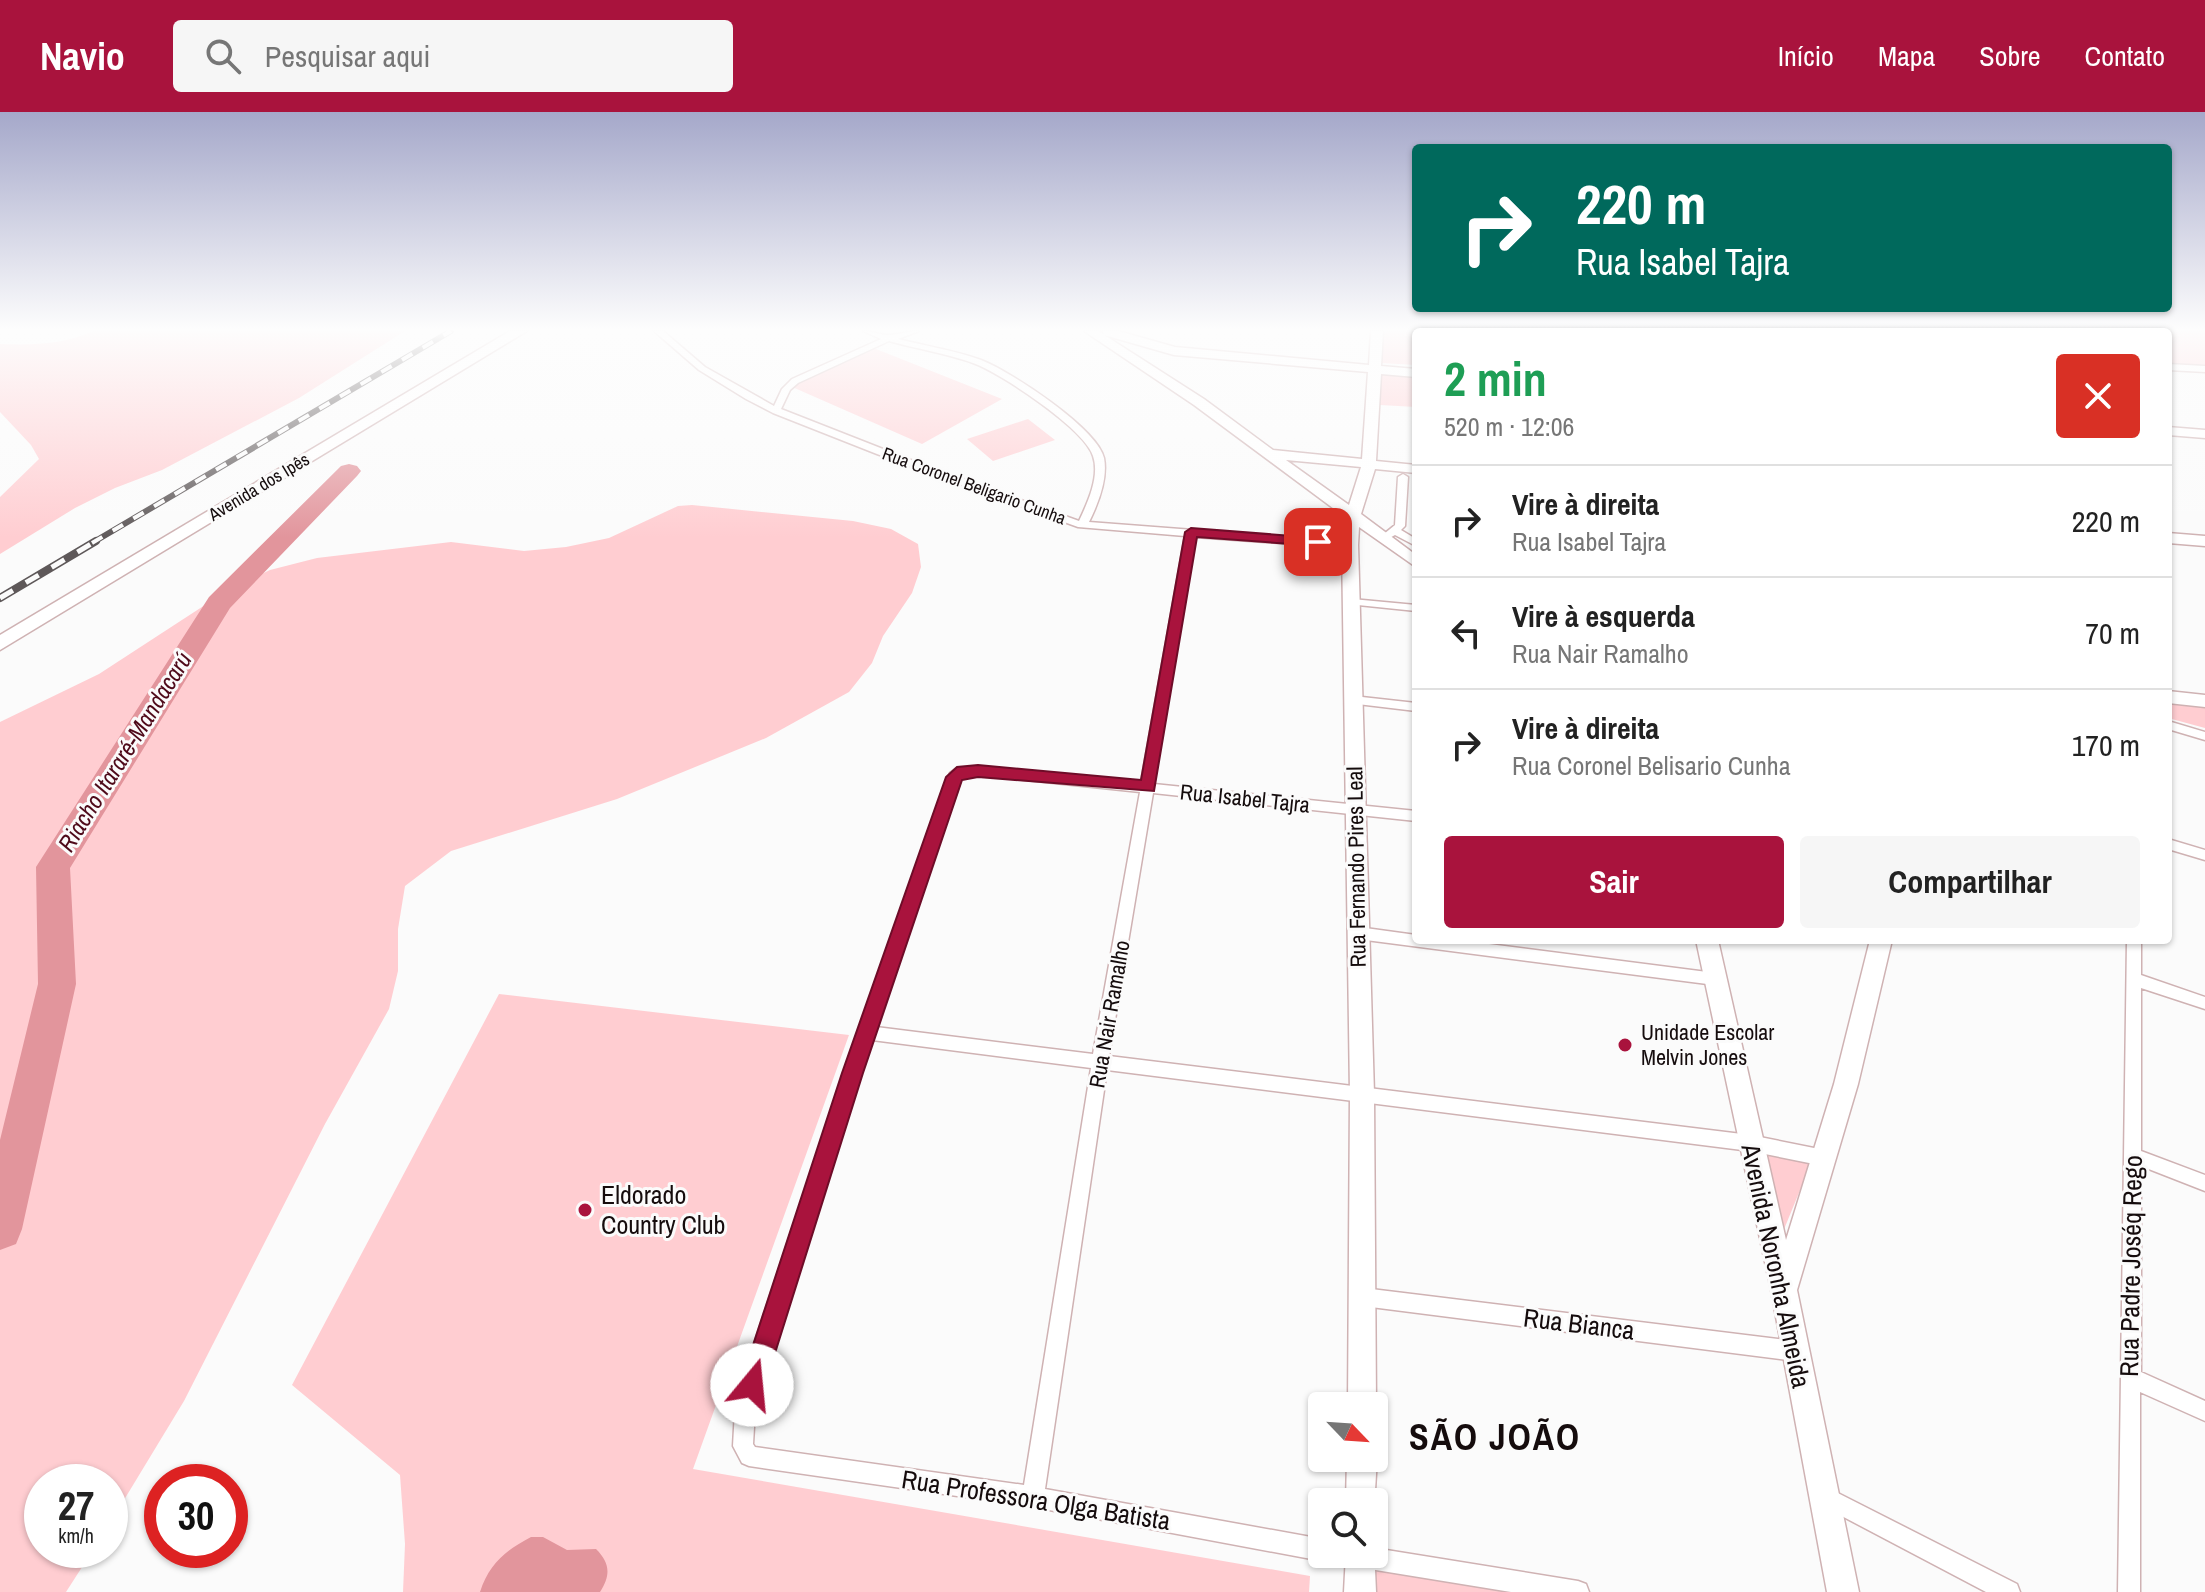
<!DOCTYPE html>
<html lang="pt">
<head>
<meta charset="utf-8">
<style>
  body { margin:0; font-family:"Archivo Narrow",sans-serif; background:#f6f6f6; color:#222; height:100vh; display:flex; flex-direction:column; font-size:30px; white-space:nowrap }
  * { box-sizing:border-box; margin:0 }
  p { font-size:26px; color:#767676 }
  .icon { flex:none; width:44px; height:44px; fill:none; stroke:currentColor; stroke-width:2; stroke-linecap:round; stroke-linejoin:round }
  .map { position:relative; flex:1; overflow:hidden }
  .drawer { position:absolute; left:1412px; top:216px; width:760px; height:616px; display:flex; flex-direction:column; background:#fff; border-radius:8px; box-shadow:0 2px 6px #0004 }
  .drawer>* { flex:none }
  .banner { position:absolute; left:1412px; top:32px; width:760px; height:168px; border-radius:8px; box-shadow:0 2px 6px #0004; background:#00695c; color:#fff; overflow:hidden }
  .needle { width:52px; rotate:115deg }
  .tools { position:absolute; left:1308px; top:1280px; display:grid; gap:16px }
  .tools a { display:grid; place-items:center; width:80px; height:80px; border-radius:8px; background:#fff; box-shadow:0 2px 6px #0004; font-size:40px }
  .speed { position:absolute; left:24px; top:1352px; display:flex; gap:16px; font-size:40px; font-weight:700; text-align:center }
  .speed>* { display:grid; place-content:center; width:104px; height:104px; border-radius:50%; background:#fff; box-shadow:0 2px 6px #0004; line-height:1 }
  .speed small { font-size:20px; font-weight:400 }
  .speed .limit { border:12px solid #d22; background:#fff; color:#111 }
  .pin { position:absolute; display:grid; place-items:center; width:68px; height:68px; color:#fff; margin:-34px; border-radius:16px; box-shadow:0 4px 12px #0006 }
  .me { position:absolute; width:88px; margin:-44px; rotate:17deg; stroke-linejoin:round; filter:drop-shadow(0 0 6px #0008) }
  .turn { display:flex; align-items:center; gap:28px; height:168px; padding:0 32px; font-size:36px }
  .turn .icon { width:104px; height:104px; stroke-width:2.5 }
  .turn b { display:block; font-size:56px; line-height:68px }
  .round { display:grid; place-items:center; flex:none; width:84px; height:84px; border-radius:8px; background:#f6f6f6 }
  .headline { display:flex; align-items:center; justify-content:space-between; height:136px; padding:0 32px }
  h1 { font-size:48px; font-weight:700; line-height:60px; color:#1e9e55 }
  .cta { display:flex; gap:16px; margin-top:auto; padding:16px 32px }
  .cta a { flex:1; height:92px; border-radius:8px; background:#a9133d; color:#fff; font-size:32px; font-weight:700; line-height:92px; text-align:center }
  .cta a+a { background:#f6f6f6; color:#222 }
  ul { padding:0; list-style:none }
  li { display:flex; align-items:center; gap:24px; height:112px; padding:0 32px; border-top:2px solid #e0e0e0 }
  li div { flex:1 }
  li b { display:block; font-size:30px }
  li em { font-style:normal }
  header { display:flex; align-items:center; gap:48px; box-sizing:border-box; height:112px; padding:0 40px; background:#a9133d; color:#fff }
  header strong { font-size:38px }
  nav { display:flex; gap:44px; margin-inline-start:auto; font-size:28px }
  .search { width:560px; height:72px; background:#f6f6f6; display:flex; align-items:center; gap:20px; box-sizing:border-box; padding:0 28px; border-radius:8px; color:#767676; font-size:30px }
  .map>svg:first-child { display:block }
</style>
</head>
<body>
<header>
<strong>Navio</strong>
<div class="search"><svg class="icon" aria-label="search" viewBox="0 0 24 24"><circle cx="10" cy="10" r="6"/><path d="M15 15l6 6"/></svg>Pesquisar aqui</div>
<nav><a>Início</a><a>Mapa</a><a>Sobre</a><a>Contato</a></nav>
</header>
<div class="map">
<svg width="2205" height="1480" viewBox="0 0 2205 1480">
  <rect width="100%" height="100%" fill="#fbfbfb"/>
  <!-- green -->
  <path fill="#ffcdd1" d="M 93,219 L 405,219 L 299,286 L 162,358 L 115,376 L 75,396 L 0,442 L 0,385 L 39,347 L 31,333 L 0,300 L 0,232 C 32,233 63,233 93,219 Z
    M 1382,219 L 1473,219 L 1474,220 L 1416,220 L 1416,253 L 1381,251 Z
    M 2020,219 L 2205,219 L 2205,254 L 2168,251 L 2168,220 Z
    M 871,235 L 1002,287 L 922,332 L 790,274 Z
    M 1381,262 L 1416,265 L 1416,295 L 1380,293 Z
    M 1028,307 L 1055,328 L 993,349 L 967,327 Z
    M 692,393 L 853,409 L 891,417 L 918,432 L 921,455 L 912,481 L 883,524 L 872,551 L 849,580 L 766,626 L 617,687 L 451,739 L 405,774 L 398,817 L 398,859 L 389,897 L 325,1012 L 184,1289 L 110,1411 L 110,1370 L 42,1370 L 42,1438 L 93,1438 L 66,1480 L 0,1480 L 0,610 L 99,562 L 228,478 L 270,458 L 317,446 L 451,430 L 524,439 L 566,435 L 609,426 L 678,394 Z
    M 2168,587 L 2205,592 L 2205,616 L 2168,606 Z
    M 499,882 L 849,923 L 693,1357 L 1310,1464 L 1309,1480 L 403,1480 L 405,1432 L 400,1363 L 292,1273 Z
    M 1761,1043 L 1812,1049 L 1780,1127 Z
    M 1375,1453 L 1510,1480 L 1376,1480 Z"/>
  <!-- water -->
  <path fill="#e2959c" d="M 531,1425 L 543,1425 L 567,1438 L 596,1437 C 610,1451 611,1463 600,1480 L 480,1480 C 489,1452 506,1438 531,1425 Z"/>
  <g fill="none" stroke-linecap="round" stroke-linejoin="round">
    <!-- river -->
    <path fill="#e2959c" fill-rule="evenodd" d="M 349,352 L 357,354 L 361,359 L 357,364 L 230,496 L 70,756 L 76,872 L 22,1117 L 16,1132 L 0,1138 L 0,1028 L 38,872 L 36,755 L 209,485 L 341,354 Z"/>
    <defs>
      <path id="street" d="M 654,219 L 663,219 L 705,255 L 774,294 L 782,277 L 792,267 L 881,227 L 863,219 C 872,219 882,224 891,223 C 901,222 909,219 919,219 L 898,227 C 925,234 954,238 981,248 C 1010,259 1097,316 1104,346 C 1108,367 1098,392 1089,410 L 1350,430 L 1355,433 L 1350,436 L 1195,425 L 1154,672 L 1416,699 L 1416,709 L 1153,681 L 1109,944 L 1750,1023 L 1824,1038 L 1830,1040 L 1833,1046 L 1830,1052 L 1824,1054 L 1750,1039 L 1107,958 L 1045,1377 L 1322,1427 L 1322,1442 L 1331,1442 L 1330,1446 L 1322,1449 L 1033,1395 L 749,1354 L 742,1351 L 733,1334 L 735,1298 L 757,1223 L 844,961 L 950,661 L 957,656 L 978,655 L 1141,670 L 1185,424 L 1078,415 L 877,342 L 773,301 L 746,287 L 699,258 ZM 889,229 C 917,237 945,241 973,251 C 999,260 1085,317 1093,344 C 1100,364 1088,390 1079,409 L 911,348 L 781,297 L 790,278 L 798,271 ZM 978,663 L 1140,680 L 1093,942 L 876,915 L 962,665 ZM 872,928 L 1091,956 L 1024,1373 L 755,1335 L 753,1332 L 755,1298 L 777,1223 Z
        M 1613,219 L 1636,219 L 1636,220 L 1614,220 Z
        M 2010,219 L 2019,219 L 2019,220 L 2011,220 Z
        M 2168,252 L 2205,254 L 2205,260 L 2168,258 Z
        M 1403,362 L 1408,365 L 1405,414 L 1401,418 L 1416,427 L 1416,434 L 1395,423 L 1384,429 L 1379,426 L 1395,413 L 1398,365 Z
        M 1352,487 L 1416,493 L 1416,499 L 1348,492 L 1348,488 Z
        M 1353,584 L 1416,591 L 1416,599 L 1349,591 L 1347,588 L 1349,585 Z
        M 2168,609 L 2205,620 L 2205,628 L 2168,617 Z
        M 2168,727 L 2205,738 L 2205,748 L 2168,737 Z
        M 1358,815 L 1416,823 L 1416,828 L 1458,828 L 1715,861 L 1720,863 L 1723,867 L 1720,871 L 1715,873 L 1358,827 L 1353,825 L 1351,821 L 1353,817 Z
        M 2127,828 L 2141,828 L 2141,863 L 2205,885 L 2205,897 L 2141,876 L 2141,1039 L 2205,1063 L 2205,1079 L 2141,1054 L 2141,1260 L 2205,1289 L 2205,1309 L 2140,1280 L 2140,1480 L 2118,1480 Z
        M 1363,1176 L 1795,1229 L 1802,1232 L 1805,1239 L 1802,1246 L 1795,1249 L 1363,1194 L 1356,1192 L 1354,1185 L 1356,1178 Z
        M 1824,1374 L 2017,1472 L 2020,1480 L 1986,1480 L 1817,1391 L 1814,1384 L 1817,1377 Z
        M 1374,1436 L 1578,1469 L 1586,1472 L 1589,1480 L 1511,1480 L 1345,1453 L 1337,1450 L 1334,1442 L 1374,1442 Z"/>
      <path id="secondary" d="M 1084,219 L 1098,219 L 1204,287 L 1273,338 L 1362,347 L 1368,260 L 1174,243 L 1104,223 L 1103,219 L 1118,219 L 1175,235 L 1369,253 L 1371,219 L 1383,219 L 1381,254 L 1416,257 L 1416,265 L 1381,262 L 1376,349 L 1416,353 L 1416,361 L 1375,357 L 1361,402 L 1416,443 L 1416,455 L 1359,415 L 1358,433 L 1374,982 L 1376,1294 L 1374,1300 L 1374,1294 L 1348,1294 L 1350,982 L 1342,433 L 1345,405 L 1194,293 ZM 1286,348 L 1361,355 L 1349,393 Z
        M 1564,219 L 1576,219 L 1576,220 L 1564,220 Z
        M 2168,315 L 2205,318 L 2205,326 L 2168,323 Z
        M 2168,421 L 2205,424 L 2205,434 L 2168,431 Z
        M 2168,579 L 2205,583 L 2205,595 L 2168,591 Z
        M 1696,828 L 1718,828 L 1786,1128 L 1834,972 L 1870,828 L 1892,828 L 1858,972 L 1797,1178 L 1859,1480 L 1827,1480 L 1771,1178 Z
        M 1374,1339 L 1377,1346 L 1374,1395 L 1374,1390 L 1346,1390 L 1347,1346 L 1374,1346 Z
        M 1374,1436 L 1376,1480 L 1344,1480 L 1346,1442 L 1374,1442 Z"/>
      <path id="primary" d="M 510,219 L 527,219 L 0,538 L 0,523 Z"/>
    </defs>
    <!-- street casing -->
    <use href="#street" stroke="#cfb2b3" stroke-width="3"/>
    <!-- secondary casing -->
    <use href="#secondary" stroke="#cfb2b3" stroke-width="3"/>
    <!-- primary casing -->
    <use href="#primary" stroke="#cfb2b3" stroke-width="3"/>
    <!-- street -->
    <use href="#street" fill="#fff" fill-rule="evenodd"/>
    <!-- secondary -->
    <use href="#secondary" fill="#fff" fill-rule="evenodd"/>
    <!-- primary -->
    <use href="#primary" fill="#fff" fill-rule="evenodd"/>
    <defs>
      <path id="rail-far1" d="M 92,431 L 451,219"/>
      <path id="rail" d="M 0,486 L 96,429"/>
    </defs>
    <!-- rail-far1 casing -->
    <use href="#rail-far1" stroke="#5e5859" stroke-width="6"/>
    <!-- rail casing -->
    <use href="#rail" stroke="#5e5859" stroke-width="8"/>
    <!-- rail-far1 -->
    <use href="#rail-far1" stroke="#fbfbfb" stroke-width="4" stroke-dasharray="12" stroke-linecap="butt"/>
    <!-- rail -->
    <use href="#rail" stroke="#fbfbfb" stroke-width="5" stroke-dasharray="15" stroke-linecap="butt"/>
  </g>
  <!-- sky -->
  <linearGradient id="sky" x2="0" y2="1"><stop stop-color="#a5a8ca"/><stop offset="0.51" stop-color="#fdfdfd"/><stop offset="1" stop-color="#fdfdfd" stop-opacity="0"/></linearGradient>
  <rect width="2205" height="426" fill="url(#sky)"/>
  <!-- route -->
  <path fill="#a9133d" stroke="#6e0c28" stroke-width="2" d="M 1191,416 L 1318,426 L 1325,430 L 1318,434 L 1197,425 L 1154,679 L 978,665 L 962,668 L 863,961 L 765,1273 L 761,1282 L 752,1286 L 743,1282 L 740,1273 L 842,961 L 946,665 L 957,655 L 978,653 L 1141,668 L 1185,420 Z"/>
  <!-- markers -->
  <g fill="#a9133d" stroke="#fbfbfb" stroke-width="3">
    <circle cx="1625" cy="933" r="8"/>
    <circle cx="585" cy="1098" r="8"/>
  </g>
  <g text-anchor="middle" stroke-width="6" stroke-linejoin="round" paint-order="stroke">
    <!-- far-street labels -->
    <g font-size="18" fill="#150c0d" stroke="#fbfbfb">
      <text transform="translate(974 374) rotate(20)" y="6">Rua Coronel Beligario Cunha</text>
      <text transform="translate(259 375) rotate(-31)" y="6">Avenida dos Ipês</text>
    </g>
    <!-- street labels -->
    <g font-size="22" fill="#150c0d" stroke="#fbfbfb">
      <text transform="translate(1245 686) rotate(6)" y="8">Rua Isabel Tajra</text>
      <text transform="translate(1356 755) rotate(-91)" y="8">Rua Fernando Pires Leal</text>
      <text transform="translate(1109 902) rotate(-80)" y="8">Rua Nair Ramalho</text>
    </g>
    <!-- poi labels -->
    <g font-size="22" fill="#150c0d" stroke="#fbfbfb" text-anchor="start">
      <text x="1641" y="928">Unidade Escolar<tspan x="1641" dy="25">Melvin Jones</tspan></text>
    </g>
    <!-- water labels -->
    <g font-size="24" font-style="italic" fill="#4f0a1a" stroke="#fbfbfb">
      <text transform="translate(125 640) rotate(-58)" y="8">Riacho Itararé-Mandacarú</text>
    </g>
    <!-- near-poi labels -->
    <g font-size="26" fill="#150c0d" stroke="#fbfbfb" text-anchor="start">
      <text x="601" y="1092">Eldorado<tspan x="601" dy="30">Country Club</tspan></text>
    </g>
    <!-- near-street labels -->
    <g font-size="26" fill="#150c0d" stroke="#fbfbfb">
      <text transform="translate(1776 1154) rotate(78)" y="9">Avenida Noronha Almeida</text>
      <text transform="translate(2131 1154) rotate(-89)" y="9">Rua Padre Joséq Rego</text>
      <text transform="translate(1579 1212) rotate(7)" y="9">Rua Bianca</text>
      <text transform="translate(1036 1388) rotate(9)" y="9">Rua Professora Olga Batista</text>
    </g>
    <!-- near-district labels -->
    <g font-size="36" font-weight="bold" letter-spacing="2" fill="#150c0d" stroke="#fbfbfb">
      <text x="1495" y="1338">SÃO JOÃO</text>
    </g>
  </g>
</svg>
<div class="tools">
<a><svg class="needle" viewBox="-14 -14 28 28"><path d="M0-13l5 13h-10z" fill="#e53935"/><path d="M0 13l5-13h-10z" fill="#767676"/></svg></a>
<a><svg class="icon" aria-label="search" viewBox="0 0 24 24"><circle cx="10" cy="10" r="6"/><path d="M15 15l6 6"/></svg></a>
</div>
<div class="speed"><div>27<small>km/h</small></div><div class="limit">30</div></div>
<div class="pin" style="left:1318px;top:430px;background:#d93025"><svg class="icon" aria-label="arrive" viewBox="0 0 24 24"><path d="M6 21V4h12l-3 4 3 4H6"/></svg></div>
<svg class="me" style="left:752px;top:1273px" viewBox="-20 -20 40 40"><circle r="19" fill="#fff"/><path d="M0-13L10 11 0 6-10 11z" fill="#a9133d"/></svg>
<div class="banner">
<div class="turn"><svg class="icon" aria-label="right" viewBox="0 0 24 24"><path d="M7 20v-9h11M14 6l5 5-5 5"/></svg><div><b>220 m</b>Rua Isabel Tajra</div></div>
</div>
<section class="drawer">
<div class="headline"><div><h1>2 min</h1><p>520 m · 12:06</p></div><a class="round" style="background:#d93025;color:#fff"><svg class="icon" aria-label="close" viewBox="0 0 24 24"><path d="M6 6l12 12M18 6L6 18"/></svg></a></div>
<ul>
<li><svg class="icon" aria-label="right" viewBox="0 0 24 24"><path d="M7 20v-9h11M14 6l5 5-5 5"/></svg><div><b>Vire à direita</b><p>Rua Isabel Tajra</p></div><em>220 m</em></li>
<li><svg class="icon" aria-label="left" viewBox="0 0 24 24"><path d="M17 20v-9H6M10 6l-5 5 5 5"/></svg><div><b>Vire à esquerda</b><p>Rua Nair Ramalho</p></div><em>70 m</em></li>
<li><svg class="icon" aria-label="right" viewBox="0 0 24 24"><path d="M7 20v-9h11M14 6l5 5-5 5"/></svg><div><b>Vire à direita</b><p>Rua Coronel Belisario Cunha</p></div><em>170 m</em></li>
</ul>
<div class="cta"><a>Sair</a><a>Compartilhar</a></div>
</section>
</div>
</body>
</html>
